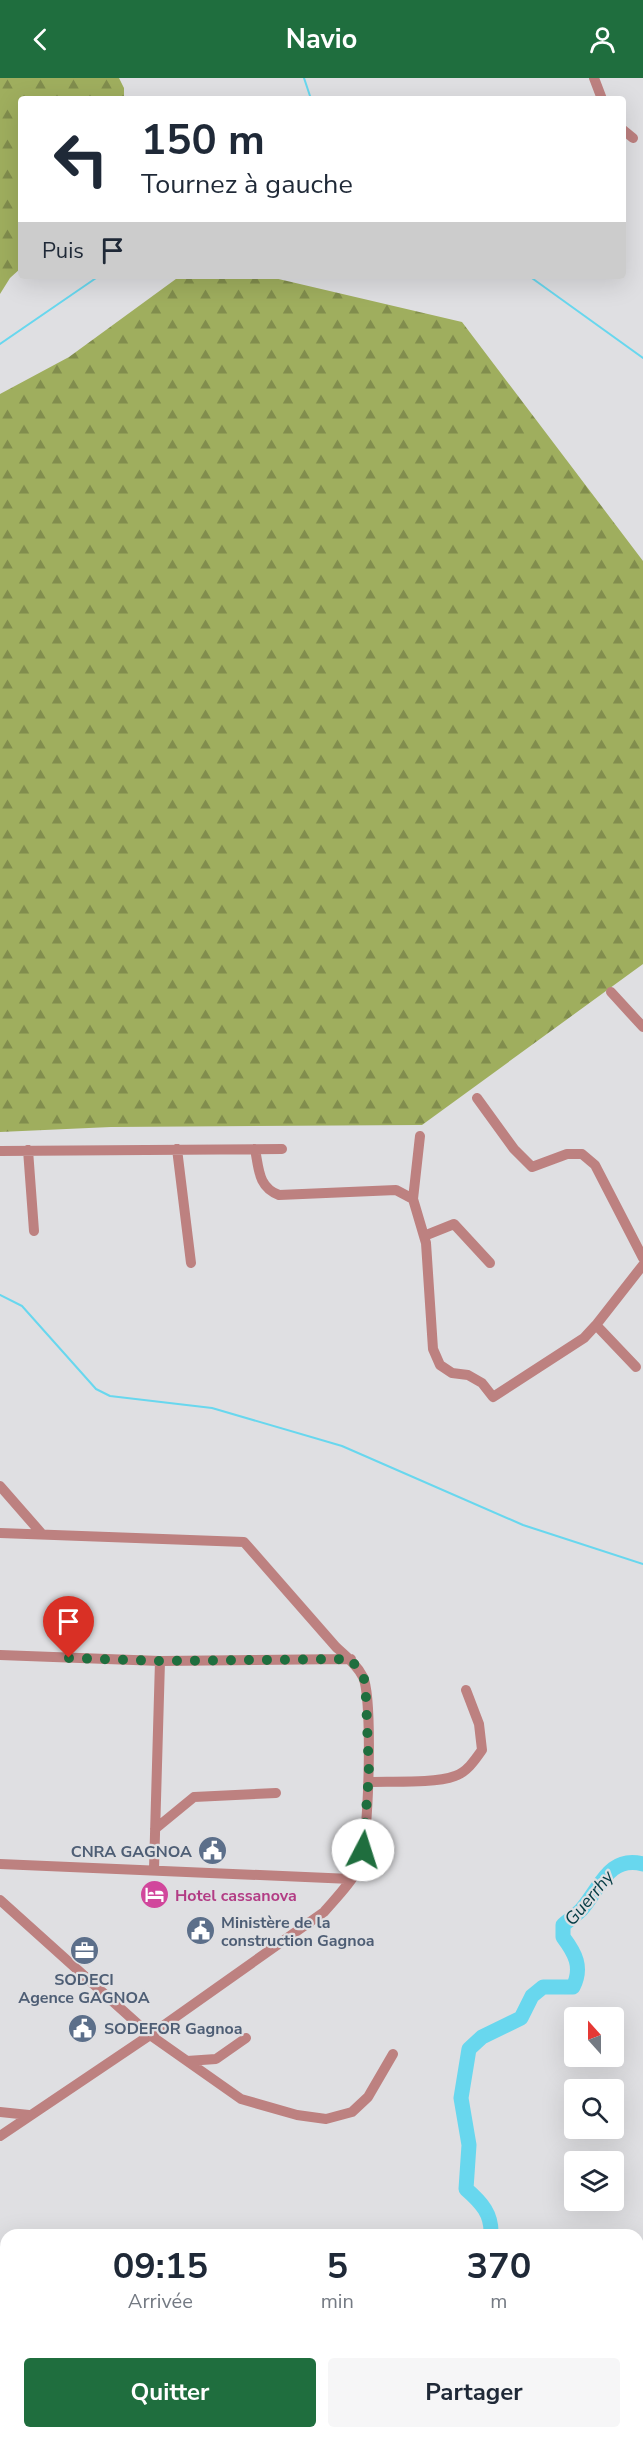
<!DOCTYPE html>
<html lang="fr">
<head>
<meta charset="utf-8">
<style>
  body { margin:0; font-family:"Nunito Sans",sans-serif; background:#f6f6f7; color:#1f2937; height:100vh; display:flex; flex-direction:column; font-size:22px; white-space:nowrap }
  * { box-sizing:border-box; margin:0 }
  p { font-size:20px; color:#747a83 }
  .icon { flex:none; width:33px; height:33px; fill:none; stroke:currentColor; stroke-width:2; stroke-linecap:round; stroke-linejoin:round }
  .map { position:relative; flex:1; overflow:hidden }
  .side { position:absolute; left:0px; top:2151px; width:644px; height:210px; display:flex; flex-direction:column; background:#fff; border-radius:18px 18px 0 0; box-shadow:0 6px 24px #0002 }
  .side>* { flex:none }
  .top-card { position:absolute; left:18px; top:18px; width:608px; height:183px; border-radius:6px; box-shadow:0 6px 24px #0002; background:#fff; color:#1f2937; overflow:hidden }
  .needle { width:39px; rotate:339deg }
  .buttons { position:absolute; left:564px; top:1929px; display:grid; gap:12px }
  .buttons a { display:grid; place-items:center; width:60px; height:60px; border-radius:6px; background:#fff; box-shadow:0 6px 24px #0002; font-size:30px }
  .pin { position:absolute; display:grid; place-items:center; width:51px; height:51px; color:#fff; margin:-62px -26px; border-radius:50% 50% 50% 0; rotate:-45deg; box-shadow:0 0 6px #0007 }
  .pin .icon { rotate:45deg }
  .me { position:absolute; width:66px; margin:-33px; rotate:5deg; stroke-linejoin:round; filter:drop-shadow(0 0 4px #0008) }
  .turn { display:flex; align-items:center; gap:21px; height:126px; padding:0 24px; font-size:27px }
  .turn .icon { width:78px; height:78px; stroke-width:2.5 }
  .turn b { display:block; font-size:42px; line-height:51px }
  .then { display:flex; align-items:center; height:57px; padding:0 24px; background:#0003; gap:12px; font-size:22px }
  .eta { display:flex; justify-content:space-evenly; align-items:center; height:102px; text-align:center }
  .eta b { font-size:36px; font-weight:700; line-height:42px }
  .button { display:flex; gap:12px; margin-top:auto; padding:12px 24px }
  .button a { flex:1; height:69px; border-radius:6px; background:#1f6e3e; color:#fff; font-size:24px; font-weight:700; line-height:69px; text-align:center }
  .button a+a { background:#f6f6f7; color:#1f2937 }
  header { display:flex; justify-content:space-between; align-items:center; height:78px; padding:0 24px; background:#1f6e3e; color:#fff; font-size:27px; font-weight:700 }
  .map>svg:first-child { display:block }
</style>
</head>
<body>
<header><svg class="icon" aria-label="back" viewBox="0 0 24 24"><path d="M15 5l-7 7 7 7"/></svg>Navio<svg class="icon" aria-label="person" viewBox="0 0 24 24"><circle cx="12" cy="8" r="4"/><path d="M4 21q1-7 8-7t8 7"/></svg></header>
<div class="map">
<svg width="643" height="2361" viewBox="0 0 643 2361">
  <defs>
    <pattern id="grass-tufts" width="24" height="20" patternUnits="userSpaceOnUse" patternTransform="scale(1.5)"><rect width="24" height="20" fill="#b0bf75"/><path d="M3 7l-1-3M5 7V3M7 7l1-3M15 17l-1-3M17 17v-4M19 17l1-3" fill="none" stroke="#97a465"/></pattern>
    <pattern id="forest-firs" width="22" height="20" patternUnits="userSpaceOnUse" patternTransform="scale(1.5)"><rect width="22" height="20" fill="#9fae5e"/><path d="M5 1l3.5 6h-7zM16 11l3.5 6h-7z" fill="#818d4d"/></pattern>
  </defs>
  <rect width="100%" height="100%" fill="#dfdfe2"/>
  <!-- grass -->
  <path fill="url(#grass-tufts)" d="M 643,2243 L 643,2361 L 377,2361 L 379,2355 L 638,2355 L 638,2245 Z"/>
  <!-- forest -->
  <path fill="url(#forest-firs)" d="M 0,0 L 119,0 L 124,10 L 124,21 L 21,21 L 21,190 L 10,200 L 0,216 Z
    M 180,198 L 270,199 L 462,244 L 643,483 L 643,886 L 422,1047 L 111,1049 L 0,1054 L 0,316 L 69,279 Z"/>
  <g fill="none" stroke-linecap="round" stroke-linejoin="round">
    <!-- stream -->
    <path stroke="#68d7ee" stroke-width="2" d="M 304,0 L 311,21
      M 529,198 L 643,280
      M 0,266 L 99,198
      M 0,1217 L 22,1228 L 96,1311 L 110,1318 L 212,1330 L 342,1368 L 523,1447 L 643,1486"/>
    <!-- river -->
    <path stroke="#68d7ee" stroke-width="15" d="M 491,2157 C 492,2136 482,2125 466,2111 L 469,2067 L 461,2020 L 469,1971 L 482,1959 L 521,1940 L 532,1918 L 543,1909 L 573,1909 C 583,1889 575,1875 563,1859 L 563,1847 C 569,1842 576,1837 581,1832 C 600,1811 608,1777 643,1786
      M 515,2361 L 515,2355"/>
    <!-- minor -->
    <path stroke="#bd8180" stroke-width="10" d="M 594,0 L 602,21
      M 622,51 L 633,60
      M 611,914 L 643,949
      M 477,1020 L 514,1071 L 532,1089 L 567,1076 L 582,1076 L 595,1087 L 643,1180
      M 420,1058 L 413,1121 L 426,1165 L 433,1271 L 440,1287 L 452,1295 L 468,1297 L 482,1305 L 493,1319 L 584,1260 L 596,1247
      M 177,1071 L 191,1185
      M 255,1071 C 259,1091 258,1109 279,1117 L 396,1112 L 413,1121
      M 28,1072 L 34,1153
      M 0,1073 L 282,1071
      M 424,1158 L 454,1146 L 490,1185
      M 636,1289 L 596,1247 L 643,1187
      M 0,1408 L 42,1456
      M 0,1455 L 244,1464 L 336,1569 C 346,1578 357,1587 363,1599 C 373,1620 369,1764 360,1787 C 352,1804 336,1820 324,1834 L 150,1957 L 0,2058
      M 0,1577 L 160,1583 L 351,1581
      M 369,1704 C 392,1703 433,1706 455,1698 C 467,1694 475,1682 482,1672 L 479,1646 L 466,1612
      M 155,1751 L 194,1719 L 276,1715
      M 0,1786 L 351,1801
      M 154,1791 L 160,1583
      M 0,1822 L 150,1957 L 241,2021 L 297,2037 L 326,2041 L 352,2034 L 368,2019 L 393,1976
      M 187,1983 L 216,1981 L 246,1960
      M 0,2034 L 29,2037
      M 6,2361 L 8,2355"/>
    <!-- major -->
    <path stroke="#932932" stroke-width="14" d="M 0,2282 L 6,2283
      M 267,2355 L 288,2361"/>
  </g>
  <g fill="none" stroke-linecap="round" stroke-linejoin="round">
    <!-- route -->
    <path stroke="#1f6e3e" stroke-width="10" stroke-dasharray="0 18" d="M 69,1580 L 160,1583 L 351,1581 L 364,1601 L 366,1620 L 369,1695 L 363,1772"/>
  </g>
  <!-- icons -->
  <defs>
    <symbol id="civic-disc" viewBox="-11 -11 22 22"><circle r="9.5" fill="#5c6f8a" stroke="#dfdfe2"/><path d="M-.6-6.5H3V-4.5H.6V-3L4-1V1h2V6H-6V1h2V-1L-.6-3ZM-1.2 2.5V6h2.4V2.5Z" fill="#fff"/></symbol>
    <symbol id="hotel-disc" viewBox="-11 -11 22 22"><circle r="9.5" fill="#d1479c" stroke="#dfdfe2"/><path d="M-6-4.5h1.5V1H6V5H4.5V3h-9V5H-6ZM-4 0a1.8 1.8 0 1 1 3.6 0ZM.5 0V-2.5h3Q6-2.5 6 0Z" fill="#fff"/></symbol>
    <symbol id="office-disc" viewBox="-11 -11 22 22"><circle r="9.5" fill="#5c6f8a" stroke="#dfdfe2"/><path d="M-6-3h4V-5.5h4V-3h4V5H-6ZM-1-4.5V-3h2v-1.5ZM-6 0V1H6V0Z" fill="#fff"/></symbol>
  </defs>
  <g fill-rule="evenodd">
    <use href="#civic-disc" x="196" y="1756" width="33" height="33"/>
    <use href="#hotel-disc" x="138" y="1800" width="33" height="33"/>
    <use href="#civic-disc" x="184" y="1836" width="33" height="33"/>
    <use href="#office-disc" x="68" y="1856" width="33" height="33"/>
    <use href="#civic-disc" x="66" y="1934" width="33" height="33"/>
  </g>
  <g text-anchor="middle" stroke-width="4.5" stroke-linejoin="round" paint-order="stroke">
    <!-- service labels -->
    <g font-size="16" font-weight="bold" fill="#4e5e75" stroke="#dfdfe2" text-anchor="start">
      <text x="192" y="1779" text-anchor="end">CNRA GAGNOA</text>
      <text x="221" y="1850">Ministère de la<tspan x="221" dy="18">construction Gagnoa</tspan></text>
      <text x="84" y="1907" text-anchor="middle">SODECI<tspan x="84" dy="18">Agence GAGNOA</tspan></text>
      <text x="104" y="1956">SODEFOR Gagnoa</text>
    </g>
    <!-- hotel labels -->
    <g font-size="16" font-weight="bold" fill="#b23c85" stroke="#dfdfe2" text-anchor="start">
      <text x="175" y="1823">Hotel cassanova</text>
    </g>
    <!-- water labels -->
    <g font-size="18" font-style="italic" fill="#043b44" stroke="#dfdfe2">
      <text transform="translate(589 1820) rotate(-50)" y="6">Guerrhy</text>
    </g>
  </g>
</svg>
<div class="buttons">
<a><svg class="needle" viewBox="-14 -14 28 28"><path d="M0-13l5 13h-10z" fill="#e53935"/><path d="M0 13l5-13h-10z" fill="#747a83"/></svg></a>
<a><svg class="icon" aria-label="search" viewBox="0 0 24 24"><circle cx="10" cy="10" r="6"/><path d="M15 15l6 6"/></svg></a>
<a><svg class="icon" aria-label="layers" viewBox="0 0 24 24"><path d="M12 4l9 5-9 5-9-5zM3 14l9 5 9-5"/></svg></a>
</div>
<div class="pin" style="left:69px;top:1580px;background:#d93025"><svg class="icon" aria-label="arrive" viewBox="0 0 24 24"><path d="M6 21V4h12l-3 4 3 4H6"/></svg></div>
<svg class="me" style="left:363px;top:1772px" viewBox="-20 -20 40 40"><circle r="19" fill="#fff"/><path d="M0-13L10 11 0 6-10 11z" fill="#1f6e3e"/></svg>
<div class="top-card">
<div class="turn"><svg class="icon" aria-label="left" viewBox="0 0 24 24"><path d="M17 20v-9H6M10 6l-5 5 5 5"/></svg><div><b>150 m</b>Tournez à gauche</div></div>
<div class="then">Puis<svg class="icon" aria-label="arrive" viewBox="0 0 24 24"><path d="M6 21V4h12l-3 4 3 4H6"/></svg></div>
</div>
<section class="side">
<div class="eta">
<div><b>09:15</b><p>Arrivée</p></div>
<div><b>5</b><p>min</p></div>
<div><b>370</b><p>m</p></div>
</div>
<div class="button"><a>Quitter</a><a>Partager</a></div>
</section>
</div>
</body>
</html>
